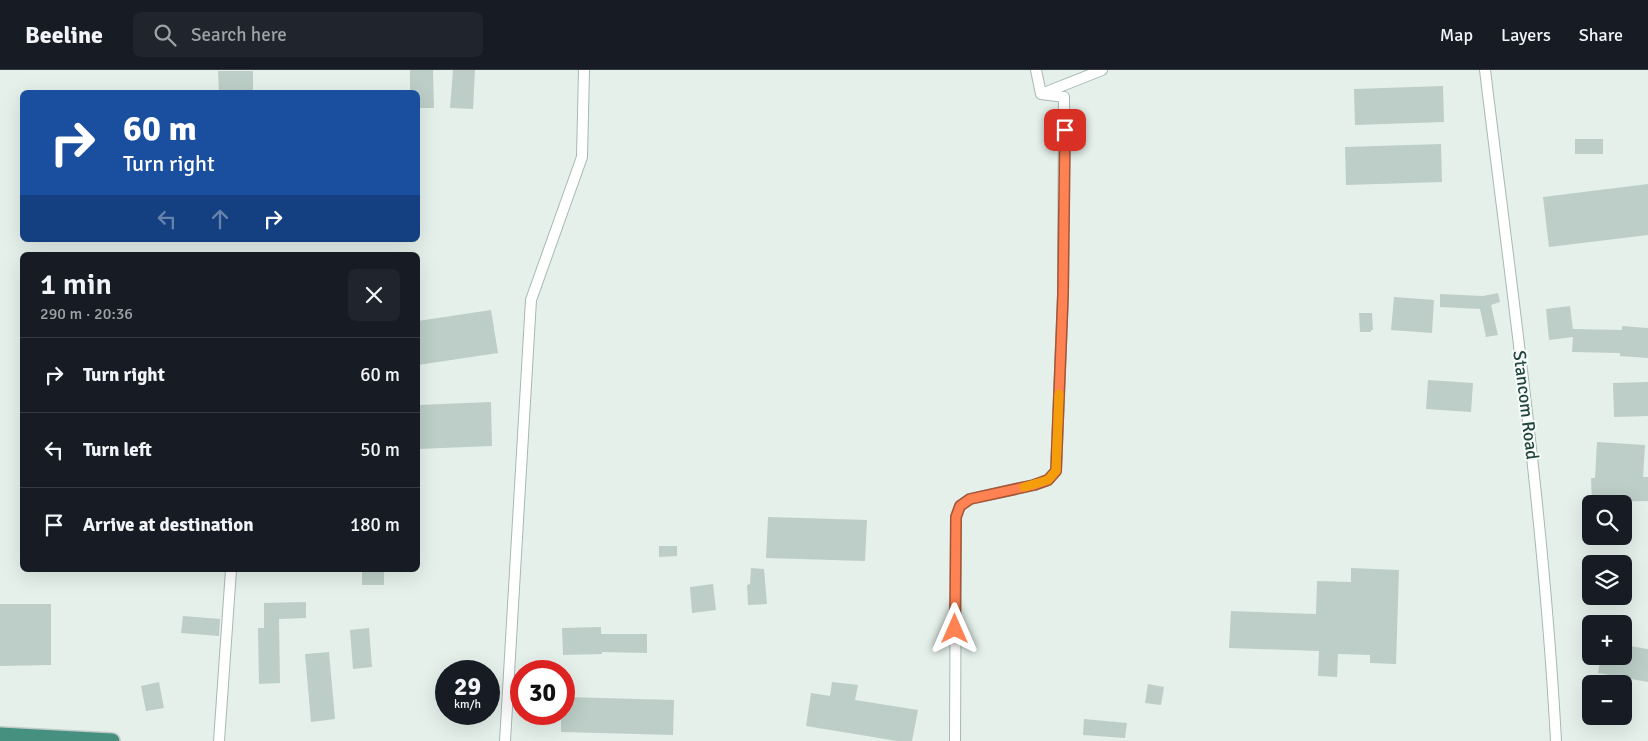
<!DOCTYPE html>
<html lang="en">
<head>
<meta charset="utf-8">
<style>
  body { margin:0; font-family:Signika,sans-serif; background:#20242c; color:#f1f3f6; height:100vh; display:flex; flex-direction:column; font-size:19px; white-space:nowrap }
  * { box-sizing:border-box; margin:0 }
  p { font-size:16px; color:#9ea1a6 }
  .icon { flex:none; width:28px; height:28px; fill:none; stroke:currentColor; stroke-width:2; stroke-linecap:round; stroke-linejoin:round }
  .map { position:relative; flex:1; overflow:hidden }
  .sheet { position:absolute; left:20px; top:182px; width:400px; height:320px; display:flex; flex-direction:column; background:#171b24; border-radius:8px; box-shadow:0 5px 20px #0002 }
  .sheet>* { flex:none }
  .top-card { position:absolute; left:20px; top:20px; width:400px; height:152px; border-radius:8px; box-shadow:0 5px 20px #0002; background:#1a4fa0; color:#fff; overflow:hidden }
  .buttons { position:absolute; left:1582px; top:425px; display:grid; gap:10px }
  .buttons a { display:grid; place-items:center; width:50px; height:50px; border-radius:8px; background:#171b24; box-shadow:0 5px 20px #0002; font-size:25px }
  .speed { position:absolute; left:435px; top:590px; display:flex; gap:10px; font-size:25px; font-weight:700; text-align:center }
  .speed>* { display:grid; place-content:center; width:65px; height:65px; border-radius:50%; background:#171b24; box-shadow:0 5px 20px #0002; line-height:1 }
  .speed small { font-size:12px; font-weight:400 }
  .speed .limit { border:8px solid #d22; background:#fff; color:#111 }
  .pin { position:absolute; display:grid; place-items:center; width:42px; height:42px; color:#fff; margin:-21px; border-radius:10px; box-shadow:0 2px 8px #0006 }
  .me { position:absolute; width:55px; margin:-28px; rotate:0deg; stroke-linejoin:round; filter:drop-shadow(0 0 4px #0008) }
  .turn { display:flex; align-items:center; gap:18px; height:105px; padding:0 20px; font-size:22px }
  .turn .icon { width:65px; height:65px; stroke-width:2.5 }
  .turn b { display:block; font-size:35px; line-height:42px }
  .lanes { display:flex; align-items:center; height:48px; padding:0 20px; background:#0003; justify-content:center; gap:25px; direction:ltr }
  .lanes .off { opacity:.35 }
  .round { display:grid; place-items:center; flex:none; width:52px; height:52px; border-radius:8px; background:#20242c }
  .headline { display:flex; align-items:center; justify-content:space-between; height:85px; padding:0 20px }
  h1 { font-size:30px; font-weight:600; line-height:38px }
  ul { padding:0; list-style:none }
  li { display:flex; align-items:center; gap:15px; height:75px; padding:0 20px; border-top:1px solid #363941 }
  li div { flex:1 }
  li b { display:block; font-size:19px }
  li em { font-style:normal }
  header { display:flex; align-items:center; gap:30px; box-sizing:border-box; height:70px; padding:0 25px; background:#171b24; border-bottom:1px solid #363941 }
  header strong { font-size:24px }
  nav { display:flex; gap:28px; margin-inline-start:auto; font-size:18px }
  .search { width:350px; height:45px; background:#20242c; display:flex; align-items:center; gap:12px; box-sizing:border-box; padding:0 18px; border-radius:8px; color:#9ea1a6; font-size:19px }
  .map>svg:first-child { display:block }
</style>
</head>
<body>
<header>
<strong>Beeline</strong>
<div class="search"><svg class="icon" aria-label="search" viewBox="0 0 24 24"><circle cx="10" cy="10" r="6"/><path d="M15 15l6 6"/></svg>Search here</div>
<nav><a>Map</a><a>Layers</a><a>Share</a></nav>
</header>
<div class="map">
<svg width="1648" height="671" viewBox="0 0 1648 671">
  <rect width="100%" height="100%" fill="#e5f0eb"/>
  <!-- building -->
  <path fill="#bccec7" d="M 410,0 L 433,0 L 434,38 L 418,38 L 418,22 L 410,22 Z
    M 453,0 L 475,0 L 473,39 L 450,38 Z
    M 218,1 L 253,1 L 253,22 L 219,22 Z
    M 1443,16 L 1444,52 L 1355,55 L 1354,19 Z
    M 1575,69 L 1603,69 L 1603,84 L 1575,84 Z
    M 1441,74 L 1442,112 L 1346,115 L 1345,77 Z
    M 1648,114 L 1648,165 L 1549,177 L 1543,127 Z
    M 1498,223 L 1500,232 L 1491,235 L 1498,265 L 1486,267 L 1480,239 L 1440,237 L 1440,224 L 1483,226 Z
    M 1394,227 L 1434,230 L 1432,263 L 1391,260 Z
    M 1570,236 L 1573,260 L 1573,259 L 1622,260 L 1622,256 L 1648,258 L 1648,288 L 1620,286 L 1620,283 L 1572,282 L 1573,267 L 1549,270 L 1546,239 Z
    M 491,240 L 498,283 L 418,295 L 418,251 Z
    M 1359,243 L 1372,243 L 1373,260 L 1371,260 L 1371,262 L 1360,262 Z
    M 1428,310 L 1473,313 L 1471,342 L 1426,339 Z
    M 1648,312 L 1648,346 L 1614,347 L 1613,313 Z
    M 491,332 L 492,376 L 418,379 L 418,335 Z
    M 1597,372 L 1645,375 L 1643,407 L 1648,407 L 1648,431 L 1592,432 L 1591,408 L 1595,408 Z
    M 768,447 L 867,450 L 865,491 L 766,488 Z
    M 659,476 L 677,476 L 677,486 L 659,487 Z
    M 751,498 L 764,499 L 767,534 L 748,535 L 747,515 L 750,514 Z
    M 1351,498 L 1399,500 L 1396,594 L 1370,593 L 1370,585 L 1338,584 L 1337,607 L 1318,606 L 1319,581 L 1229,578 L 1231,541 L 1316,544 L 1317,511 L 1351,512 Z
    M 362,500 L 384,500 L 384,515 L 362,515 Z
    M 713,514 L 716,540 L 692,543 L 690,517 Z
    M 306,532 L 306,548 L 279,549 L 280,613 L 259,614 L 258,558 L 264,558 L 264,533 Z
    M 0,534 L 51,534 L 51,595 L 0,596 Z
    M 183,546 L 220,549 L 219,566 L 181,563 Z
    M 601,557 L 601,564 L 647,564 L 647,583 L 602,582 L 602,584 L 563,585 L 562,558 Z
    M 369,558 L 372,597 L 353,599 L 350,560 Z
    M 1624,575 L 1648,579 L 1648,612 L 1598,603 L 1601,586 L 1624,586 Z
    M 329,582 L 335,649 L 311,652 L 305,584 Z
    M 159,612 L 164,638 L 146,641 L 141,616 Z
    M 832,612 L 858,615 L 855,630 L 918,640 L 912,671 L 897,671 L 806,656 L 811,623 L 830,626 Z
    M 1148,614 L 1164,617 L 1161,635 L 1145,633 Z
    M 564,627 L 674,630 L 673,665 L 561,662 L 561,644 L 564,644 Z
    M 1084,649 L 1127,653 L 1125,668 L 1083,665 Z"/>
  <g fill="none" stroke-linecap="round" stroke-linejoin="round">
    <defs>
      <path id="minor" d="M 1036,0 L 1041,24
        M 1485,0 C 1512,223 1544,446 1556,671
        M 1044,23 L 1102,0
        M 219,671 L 231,500
        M 505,671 L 531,230 L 582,87 L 584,0
        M 955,671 L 956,447 L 960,436 L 970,429 L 1034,415 L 1048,410 L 1056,401 L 1063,225 L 1064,27 L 1041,24"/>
      <path id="trunk" d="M 0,665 L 112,671"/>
    </defs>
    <!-- minor casing -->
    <use href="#minor" stroke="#a6b9b3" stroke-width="12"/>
    <!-- trunk casing -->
    <use href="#trunk" stroke="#c1cbc8" stroke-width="18"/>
    <!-- minor -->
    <use href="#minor" stroke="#fff" stroke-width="10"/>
    <!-- trunk -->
    <use href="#trunk" stroke="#469080" stroke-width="15"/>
  </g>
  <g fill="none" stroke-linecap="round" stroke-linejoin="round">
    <defs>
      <path id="route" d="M 955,559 L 956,447 L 960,436 L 970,429 L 1034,415 L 1048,410 L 1056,401 L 1063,225 L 1065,60"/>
    </defs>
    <!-- route casing -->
    <use href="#route" stroke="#a65436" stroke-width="12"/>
    <!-- route -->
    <use href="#route" stroke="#ff8253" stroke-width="9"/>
    <!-- slow -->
    <path stroke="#f59e0b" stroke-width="9" d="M 1024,417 L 1048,410 L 1056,401 L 1059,324"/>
  </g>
  <g text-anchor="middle" stroke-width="4" stroke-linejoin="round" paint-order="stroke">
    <!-- street labels -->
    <g font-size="18" fill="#21443c" stroke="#f6fbf9">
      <text transform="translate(1526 335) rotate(83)" y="6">Stancom Road</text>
    </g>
  </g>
</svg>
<div class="buttons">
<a><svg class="icon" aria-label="search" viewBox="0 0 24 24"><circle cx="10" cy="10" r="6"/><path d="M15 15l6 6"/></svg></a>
<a><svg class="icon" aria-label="layers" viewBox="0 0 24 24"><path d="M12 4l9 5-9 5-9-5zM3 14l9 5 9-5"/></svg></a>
<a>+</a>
<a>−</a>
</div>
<div class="speed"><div>29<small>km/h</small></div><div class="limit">30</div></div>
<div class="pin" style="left:1065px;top:60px;background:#d93025"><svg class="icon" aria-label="arrive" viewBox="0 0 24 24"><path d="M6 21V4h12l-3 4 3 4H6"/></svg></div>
<svg class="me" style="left:955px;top:559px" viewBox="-20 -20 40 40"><path d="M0-17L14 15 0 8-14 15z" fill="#ff8253" stroke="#fff" stroke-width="4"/></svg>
<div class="top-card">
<div class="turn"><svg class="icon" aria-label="right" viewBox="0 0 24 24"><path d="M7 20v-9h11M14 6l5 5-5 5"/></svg><div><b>60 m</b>Turn right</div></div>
<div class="lanes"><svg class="icon off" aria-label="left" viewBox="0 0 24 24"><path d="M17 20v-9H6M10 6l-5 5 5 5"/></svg><svg class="icon off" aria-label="ahead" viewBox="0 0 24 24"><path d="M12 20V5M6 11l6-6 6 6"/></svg><svg class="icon" aria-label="right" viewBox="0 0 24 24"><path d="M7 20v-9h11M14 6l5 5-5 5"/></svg></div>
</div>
<section class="sheet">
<div class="headline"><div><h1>1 min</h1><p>290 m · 20:36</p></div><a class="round"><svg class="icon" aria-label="close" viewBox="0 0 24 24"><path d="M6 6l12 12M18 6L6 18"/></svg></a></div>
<ul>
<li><svg class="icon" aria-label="right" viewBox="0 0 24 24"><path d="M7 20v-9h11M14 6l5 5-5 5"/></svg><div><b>Turn right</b></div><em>60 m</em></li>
<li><svg class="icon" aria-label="left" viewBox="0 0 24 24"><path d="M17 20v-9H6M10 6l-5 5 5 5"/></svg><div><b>Turn left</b></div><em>50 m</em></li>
<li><svg class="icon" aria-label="arrive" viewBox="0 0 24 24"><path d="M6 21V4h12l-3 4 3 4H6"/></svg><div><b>Arrive at destination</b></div><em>180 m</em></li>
</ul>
</section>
</div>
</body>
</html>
